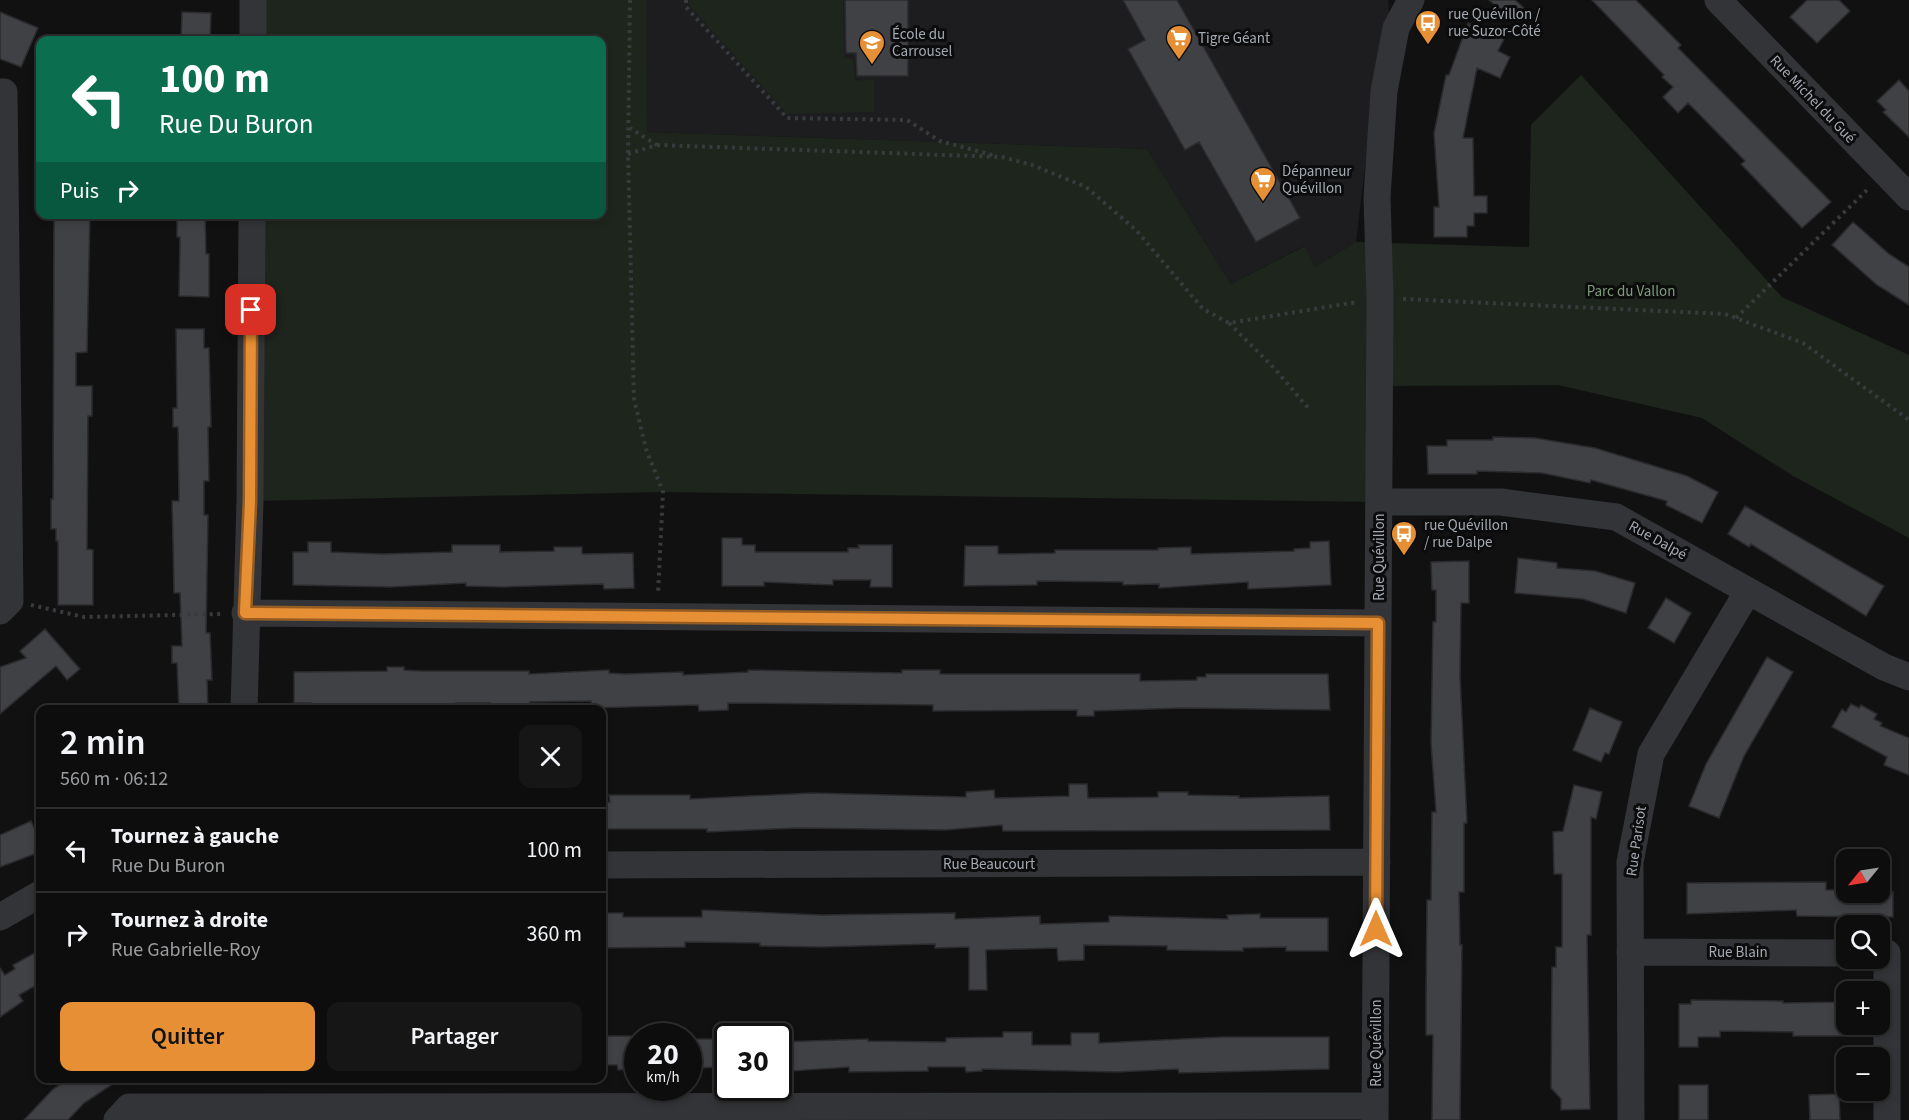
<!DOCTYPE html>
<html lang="fr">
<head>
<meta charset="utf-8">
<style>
  body { margin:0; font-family:"Source Sans 3",sans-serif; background:#161617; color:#f1f3f6; height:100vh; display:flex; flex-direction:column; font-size:22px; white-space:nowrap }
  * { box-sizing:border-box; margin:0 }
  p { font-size:20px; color:#9a9c9e }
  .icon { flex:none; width:33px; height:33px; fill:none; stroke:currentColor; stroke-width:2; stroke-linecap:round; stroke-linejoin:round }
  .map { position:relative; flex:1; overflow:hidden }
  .sheet { position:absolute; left:36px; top:705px; width:570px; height:378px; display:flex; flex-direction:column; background:#0d0d0e; border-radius:12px; box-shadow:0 3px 9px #0003,0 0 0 2px #2d2d2e }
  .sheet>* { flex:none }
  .hud { position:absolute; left:36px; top:36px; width:570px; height:183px; border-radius:12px; box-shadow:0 3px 9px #0003,0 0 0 2px #2d2d2e; background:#0b6e4f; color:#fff; overflow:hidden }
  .needle { width:39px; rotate:240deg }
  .controls { position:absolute; left:1836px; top:849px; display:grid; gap:12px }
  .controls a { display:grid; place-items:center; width:54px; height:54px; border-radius:12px; background:#0d0d0e; box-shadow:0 3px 9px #0003,0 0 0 2px #2d2d2e; font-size:30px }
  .speed { position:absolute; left:624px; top:1023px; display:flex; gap:12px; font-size:30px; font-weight:700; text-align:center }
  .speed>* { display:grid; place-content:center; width:78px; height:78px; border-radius:50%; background:#0d0d0e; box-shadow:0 3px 9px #0003,0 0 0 2px #2d2d2e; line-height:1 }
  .speed small { font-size:15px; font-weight:400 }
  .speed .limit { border:3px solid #111; border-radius:9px; background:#fff; color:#111 }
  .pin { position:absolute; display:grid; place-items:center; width:51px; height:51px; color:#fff; margin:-26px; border-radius:12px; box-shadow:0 3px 9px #0006 }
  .me { position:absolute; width:66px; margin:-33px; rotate:0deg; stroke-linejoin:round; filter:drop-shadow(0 0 4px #0008) }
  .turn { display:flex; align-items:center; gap:21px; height:126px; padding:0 24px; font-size:27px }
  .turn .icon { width:78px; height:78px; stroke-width:2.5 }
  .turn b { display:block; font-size:42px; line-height:51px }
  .then { display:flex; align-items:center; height:57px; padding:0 24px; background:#0003; gap:12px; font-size:22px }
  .round { display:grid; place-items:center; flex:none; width:63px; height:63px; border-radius:12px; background:#161617 }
  .summary { display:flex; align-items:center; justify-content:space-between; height:102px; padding:0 24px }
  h1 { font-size:36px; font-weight:600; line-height:45px }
  .primary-button { display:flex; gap:12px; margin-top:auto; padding:12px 24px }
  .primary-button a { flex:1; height:69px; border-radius:12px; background:#e78f34; color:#111; font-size:24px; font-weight:600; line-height:69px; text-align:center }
  .primary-button a+a { background:#161617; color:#f1f3f6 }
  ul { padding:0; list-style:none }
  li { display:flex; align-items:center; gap:18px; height:84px; padding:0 24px; border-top:2px solid #2d2d2e }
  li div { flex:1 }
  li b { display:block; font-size:22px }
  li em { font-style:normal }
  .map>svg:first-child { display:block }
</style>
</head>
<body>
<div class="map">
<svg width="1909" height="1120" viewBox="0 0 1909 1120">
  <rect width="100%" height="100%" fill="#111112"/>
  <!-- built -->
  <path fill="#1d1d1f" d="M 646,0 L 1388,0 L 1390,24 L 1374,94 L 1356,242 L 1315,267 L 1304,246 L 1231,284 L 1147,149 L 646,132 Z"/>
  <!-- green -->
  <path fill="#1e251d" d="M 253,0 L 646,0 L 647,132 L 1147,149 L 1231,284 L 1305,246 L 1315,267 L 1356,242 L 1529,247 L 1531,125 L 1581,75 L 1782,297 L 1909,355 L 1909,538 L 1793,476 L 1702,418 L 1558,385 L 1380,386 L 1379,502 L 663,492 L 250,501 L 252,215 L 602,214 L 602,40 L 253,40 Z
    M 689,0 L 843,0 L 844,58 L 853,59 L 855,81 L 874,79 L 874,112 L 787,114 L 689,5 Z"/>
  <!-- building -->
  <path fill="#404145" stroke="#2b2b2e" stroke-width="1.5" d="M 845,0 L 908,0 L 908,76 L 857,76 L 856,53 L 846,53 Z
    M 1123,0 L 1177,0 L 1300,218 L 1256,242 L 1199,142 L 1185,150 L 1128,49 L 1145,40 Z
    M 1489,0 L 1515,0 L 1524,8 L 1512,21 Z
    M 1592,0 L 1636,0 L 1681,45 L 1678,48 L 1831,202 L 1802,228 L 1741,164 L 1745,161 L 1697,112 L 1688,103 L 1678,113 L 1663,97 L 1673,87 L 1662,77 L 1664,75 Z
    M 1807,0 L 1839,0 L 1850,11 L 1817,43 L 1790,17 Z
    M 0,12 L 38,28 L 21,67 L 0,59 Z
    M 182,12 L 211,13 L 210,40 L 181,40 Z
    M 1468,23 L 1504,39 L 1498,51 L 1510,57 L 1500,78 L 1477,68 L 1463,138 L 1473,138 L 1474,196 L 1487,196 L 1487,213 L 1474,213 L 1474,226 L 1467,226 L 1467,237 L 1434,237 L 1434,207 L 1439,207 L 1434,133 L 1446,75 L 1449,75 Z
    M 1899,80 L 1909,91 L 1909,137 L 1883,112 L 1886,110 L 1877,101 Z
    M 54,214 L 90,214 L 87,352 L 76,353 L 76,386 L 92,386 L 92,416 L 88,416 L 87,549 L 93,550 L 93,605 L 58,605 L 58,541 L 56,541 L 56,529 L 51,529 L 51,499 L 53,499 Z
    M 177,214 L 205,214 L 206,254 L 209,254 L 209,297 L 179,296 L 180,237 L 177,237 Z
    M 1853,222 L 1889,254 L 1909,267 L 1909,305 L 1877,285 L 1832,245 Z
    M 176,329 L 204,329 L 204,348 L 209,348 L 211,427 L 208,427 L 209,481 L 204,481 L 204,515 L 208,515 L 206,633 L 210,633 L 212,680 L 207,680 L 208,710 L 179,710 L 177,663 L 172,663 L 172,646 L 182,646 L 180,593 L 174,593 L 173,542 L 172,501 L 179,501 L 178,427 L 173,427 L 173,408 L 177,408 Z
    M 1493,437 L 1535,438 L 1595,448 L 1687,476 L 1718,492 L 1702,523 L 1666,505 L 1667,501 L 1591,480 L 1590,483 L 1542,473 L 1477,471 L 1477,474 L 1428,474 L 1427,446 L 1447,446 L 1447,440 L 1493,440 Z
    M 1745,506 L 1884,586 L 1866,616 L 1751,544 L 1749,547 L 1728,534 Z
    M 722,538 L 742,538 L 742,545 L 755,545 L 755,552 L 848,552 L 848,548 L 859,548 L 858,545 L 892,545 L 892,587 L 870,587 L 871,580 L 833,580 L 833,585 L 764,582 L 764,586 L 722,586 Z
    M 1329,541 L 1331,585 L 1248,589 L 1248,582 L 1159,588 L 1159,584 L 1123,585 L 1123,582 L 1037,581 L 1037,585 L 964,586 L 965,546 L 998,546 L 998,554 L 1055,553 L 1055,550 L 1158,550 L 1158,548 L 1191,547 L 1191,554 L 1294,551 L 1294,549 L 1310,548 L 1310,542 Z
    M 308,542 L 331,542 L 331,552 L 381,554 L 452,552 L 452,545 L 500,545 L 500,552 L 554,551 L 554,547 L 582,547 L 582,554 L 633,553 L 634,588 L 604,589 L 603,584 L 502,587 L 466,586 L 466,583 L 391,587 L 293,585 L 293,552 L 308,552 Z
    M 1518,558 L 1557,563 L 1557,568 L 1595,571 L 1635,583 L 1626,613 L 1583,599 L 1515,593 Z
    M 1469,561 L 1469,603 L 1461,603 L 1460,676 L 1467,823 L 1464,823 L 1464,892 L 1459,892 L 1460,945 L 1462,945 L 1460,1120 L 1432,1120 L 1433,1035 L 1426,1035 L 1426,996 L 1427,900 L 1431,900 L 1432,812 L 1436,812 L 1431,743 L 1433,622 L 1436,622 L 1436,590 L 1432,590 L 1431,562 Z
    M 1666,598 L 1691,613 L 1674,643 L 1648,628 Z
    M 45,629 L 80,669 L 67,680 L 56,666 L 0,714 L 0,667 L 26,658 L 20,651 Z
    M 1767,657 L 1793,672 L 1744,756 L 1719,818 L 1689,806 L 1706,764 Z
    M 387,667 L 404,667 L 404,670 L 420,671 L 529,671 L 529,674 L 609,670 L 609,673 L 625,674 L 683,672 L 683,675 L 748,672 L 748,670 L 902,673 L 902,670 L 940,670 L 940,674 L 1140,674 L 1140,681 L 1197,680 L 1197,677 L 1206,677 L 1206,674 L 1328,674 L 1330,710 L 1182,708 L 1094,711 L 1094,716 L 1077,716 L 1077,710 L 933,711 L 933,705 L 728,703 L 728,710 L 699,711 L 698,705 L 591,708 L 591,701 L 530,702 L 530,709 L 490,709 L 490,703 L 456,703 L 456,707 L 330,707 L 330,709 L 311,709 L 311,703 L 294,703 L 294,672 L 387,671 Z
    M 1851,704 L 1859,708 L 1861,705 L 1877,714 L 1874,719 L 1882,723 L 1880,726 L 1909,738 L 1909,775 L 1884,765 L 1887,757 L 1832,727 L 1842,709 L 1846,712 Z
    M 1590,708 L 1622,722 L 1609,754 L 1605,753 L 1601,762 L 1573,750 Z
    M 1069,784 L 1087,784 L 1088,798 L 1158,797 L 1158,792 L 1188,792 L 1188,795 L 1239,796 L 1239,798 L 1329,796 L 1330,830 L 1003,831 L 1002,825 L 946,830 L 798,828 L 707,832 L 707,829 L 602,829 L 602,802 L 610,802 L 609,795 L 690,795 L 690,799 L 812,793 L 966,797 L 966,792 L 994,790 L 995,798 L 1069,796 Z
    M 1574,785 L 1602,792 L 1596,819 L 1591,817 L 1591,935 L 1587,935 L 1590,1109 L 1561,1110 L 1561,1099 L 1551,1088 L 1552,967 L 1556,967 L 1556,947 L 1562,947 L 1562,874 L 1554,874 L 1553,832 L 1563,831 Z
    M 31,821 L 40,842 L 40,852 L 0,867 L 0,835 Z
    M 1826,882 L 1826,890 L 1837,890 L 1837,892 L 1893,892 L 1893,917 L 1797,916 L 1796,910 L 1687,914 L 1687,883 Z
    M 702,910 L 821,915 L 955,913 L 955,919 L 1040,916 L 1040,924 L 1109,922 L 1109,916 L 1228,919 L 1227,915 L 1260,914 L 1260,918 L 1328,918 L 1328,951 L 1286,951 L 1286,947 L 1243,948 L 1243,951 L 1167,950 L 1167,946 L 1084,945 L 1084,960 L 1058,961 L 1057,948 L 986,950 L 987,990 L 969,990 L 969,947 L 935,948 L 935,944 L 821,947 L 760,946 L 760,943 L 685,942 L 685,947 L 602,948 L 602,913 L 623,913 L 623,917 L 702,917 Z
    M 40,950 L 40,983 L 19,995 L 23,1001 L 0,1017 L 0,968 L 5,975 L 15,969 L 13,965 Z
    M 1691,1000 L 1783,1001 L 1783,1003 L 1842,1002 L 1843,1036 L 1793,1036 L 1793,1032 L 1720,1031 L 1720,1037 L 1698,1037 L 1698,1047 L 1679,1047 L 1679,1004 L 1691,1004 Z
    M 1003,1032 L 1032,1032 L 1032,1045 L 1071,1045 L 1071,1033 L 1099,1033 L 1099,1043 L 1223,1037 L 1329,1037 L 1329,1069 L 1179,1073 L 1178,1069 L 1118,1072 L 982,1069 L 982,1071 L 966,1072 L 965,1067 L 928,1067 L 928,1071 L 849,1072 L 849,1067 L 778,1072 L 778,1042 L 868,1039 L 868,1041 L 946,1042 L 946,1038 L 1003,1037 Z
    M 602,1036 L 637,1036 L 637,1069 L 618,1070 L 617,1065 L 602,1065 Z
    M 688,1039 L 728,1039 L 728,1067 L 688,1068 Z
    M 70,1078 L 122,1078 L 84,1103 L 68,1120 L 24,1120 L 53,1089 Z
    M 1679,1085 L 1708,1085 L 1708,1120 L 1679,1120 Z
    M 1839,1094 L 1840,1120 L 1810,1120 L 1809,1095 Z"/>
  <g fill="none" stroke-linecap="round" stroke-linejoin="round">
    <!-- path -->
    <path stroke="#383b3e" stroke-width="4" stroke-dasharray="3 4.5" stroke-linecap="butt" d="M 630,0 L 628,154 L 634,399 L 646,449 L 663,492 L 658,594
      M 686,0 L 686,7 L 787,118 L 907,120 L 940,141 L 996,156
      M 657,145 L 1002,157 L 1032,165 L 1086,187 L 1136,230 L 1203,309 L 1229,323 L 1357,302
      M 628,154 L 657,145 L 630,128
      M 1403,299 L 1725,314 L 1803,343 L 1909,420
      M 1736,318 L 1869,188
      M 1229,323 L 1275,369 L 1309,409
      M 31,605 L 84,617 L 223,614"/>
    <!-- minor -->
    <path stroke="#323437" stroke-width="27" d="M 1718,0 L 1909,197
      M 253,40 L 253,0
      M 0,92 L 4,92 L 10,601 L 0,611
      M 1379,502 L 1501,502 L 1616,517 L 1884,667 L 1909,677
      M 245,613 L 1378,623
      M 244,710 L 250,501 L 252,214
      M 602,865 L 1377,862
      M 0,917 L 40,894
      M 1630,952 L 1846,953
      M 117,1120 L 129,1107 L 1375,1106
      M 1375,1120 L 1380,298 L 1377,197 L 1384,91 L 1396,28 L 1411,0
      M 1631,1120 L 1630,862 L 1651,754 L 1748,591
      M 1887,1120 L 1887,953"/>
  </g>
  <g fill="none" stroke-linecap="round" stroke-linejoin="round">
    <defs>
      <path id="route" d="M 251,310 L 250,501 L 245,613 L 1378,623 L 1376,929"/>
    </defs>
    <!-- route casing -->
    <use href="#route" stroke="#965d22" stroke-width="15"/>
    <!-- route -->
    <use href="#route" stroke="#e78f34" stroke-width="10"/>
  </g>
  <!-- icons -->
  <defs>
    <symbol id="bus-pin" viewBox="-11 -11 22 30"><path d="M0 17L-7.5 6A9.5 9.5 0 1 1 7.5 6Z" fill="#e78f34" stroke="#0c0c0d"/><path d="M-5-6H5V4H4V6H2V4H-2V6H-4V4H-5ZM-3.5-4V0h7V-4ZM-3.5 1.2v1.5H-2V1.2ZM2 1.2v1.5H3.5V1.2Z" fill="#fff"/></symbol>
    <symbol id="supermarket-pin" viewBox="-11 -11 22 30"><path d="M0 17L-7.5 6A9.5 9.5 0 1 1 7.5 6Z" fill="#e78f34" stroke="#0c0c0d"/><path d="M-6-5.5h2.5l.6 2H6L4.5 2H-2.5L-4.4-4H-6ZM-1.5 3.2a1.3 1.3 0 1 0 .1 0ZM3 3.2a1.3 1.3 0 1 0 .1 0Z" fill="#fff"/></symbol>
    <symbol id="school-pin" viewBox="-11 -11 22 30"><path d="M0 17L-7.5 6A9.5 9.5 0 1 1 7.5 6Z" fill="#e78f34" stroke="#0c0c0d"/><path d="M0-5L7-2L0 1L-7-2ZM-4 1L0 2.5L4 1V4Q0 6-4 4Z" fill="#fff"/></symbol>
  </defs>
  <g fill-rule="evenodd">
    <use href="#bus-pin" x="1413" y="8" width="30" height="40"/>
    <use href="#supermarket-pin" x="1164" y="23" width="30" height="40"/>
    <use href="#school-pin" x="857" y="28" width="30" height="40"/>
    <use href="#supermarket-pin" x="1248" y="165" width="30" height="40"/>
    <use href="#bus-pin" x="1389" y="519" width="30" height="40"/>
  </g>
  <g text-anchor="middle" stroke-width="6" stroke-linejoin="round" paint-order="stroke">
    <!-- poi labels -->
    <g font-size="15" fill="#a3aab2" stroke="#0c0c0d" text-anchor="start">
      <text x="1448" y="19">rue Quévillon /<tspan x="1448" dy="17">rue Suzor-Côté</tspan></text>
      <text x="892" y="39">École du<tspan x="892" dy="17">Carrousel</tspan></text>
      <text x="1198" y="43">Tigre Géant</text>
      <text x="1282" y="176">Dépanneur<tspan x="1282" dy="17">Quévillon</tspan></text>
      <text x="1424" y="530">rue Quévillon<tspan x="1424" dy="17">/ rue Dalpe</tspan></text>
    </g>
    <!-- street labels -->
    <g font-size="15" fill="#a3aab2" stroke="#0c0c0d">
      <text transform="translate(1813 99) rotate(46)" y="5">Rue Michel du Gué</text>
      <text transform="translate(1658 540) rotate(29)" y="5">Rue Dalpé</text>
      <text transform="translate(1379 557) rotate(-90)" y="5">Rue Quévillon</text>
      <text transform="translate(1636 841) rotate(-82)" y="5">Rue Parisot</text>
      <text x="989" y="869">Rue Beaucourt</text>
      <text x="1738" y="957">Rue Blain</text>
      <text transform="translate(1376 1043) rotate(-90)" y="5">Rue Quévillon</text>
    </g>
    <!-- park labels -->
    <g font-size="15" fill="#7e9d7b" stroke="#0c0c0d">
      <text x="1631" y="296">Parc du Vallon</text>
    </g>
  </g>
</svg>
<div class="controls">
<a><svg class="needle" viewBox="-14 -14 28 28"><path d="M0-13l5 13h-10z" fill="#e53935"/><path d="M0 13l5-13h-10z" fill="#9a9c9e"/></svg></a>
<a><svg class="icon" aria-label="search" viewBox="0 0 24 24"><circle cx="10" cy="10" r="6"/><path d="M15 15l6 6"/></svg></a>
<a>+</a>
<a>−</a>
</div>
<div class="speed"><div>20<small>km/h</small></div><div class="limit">30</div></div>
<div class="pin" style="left:251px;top:310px;background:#d93025"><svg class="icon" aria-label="arrive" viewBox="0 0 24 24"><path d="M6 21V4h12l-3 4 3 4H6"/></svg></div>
<svg class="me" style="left:1376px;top:929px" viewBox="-20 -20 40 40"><path d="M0-17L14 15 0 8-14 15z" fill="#e78f34" stroke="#fff" stroke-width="4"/></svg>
<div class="hud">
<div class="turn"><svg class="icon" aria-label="left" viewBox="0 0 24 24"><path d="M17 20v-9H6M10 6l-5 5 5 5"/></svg><div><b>100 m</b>Rue Du Buron</div></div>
<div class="then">Puis<svg class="icon" aria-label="right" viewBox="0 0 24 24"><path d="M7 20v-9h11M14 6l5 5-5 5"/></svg></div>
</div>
<section class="sheet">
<div class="summary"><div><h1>2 min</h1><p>560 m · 06:12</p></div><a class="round"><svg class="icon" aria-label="close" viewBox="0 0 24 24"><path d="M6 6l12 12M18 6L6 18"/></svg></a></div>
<ul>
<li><svg class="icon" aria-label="left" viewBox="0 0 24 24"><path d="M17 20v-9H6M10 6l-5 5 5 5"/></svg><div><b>Tournez à gauche</b><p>Rue Du Buron</p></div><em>100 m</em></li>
<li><svg class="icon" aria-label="right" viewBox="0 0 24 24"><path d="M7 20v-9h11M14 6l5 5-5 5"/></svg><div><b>Tournez à droite</b><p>Rue Gabrielle-Roy</p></div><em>360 m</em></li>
</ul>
<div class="primary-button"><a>Quitter</a><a>Partager</a></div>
</section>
</div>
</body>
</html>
